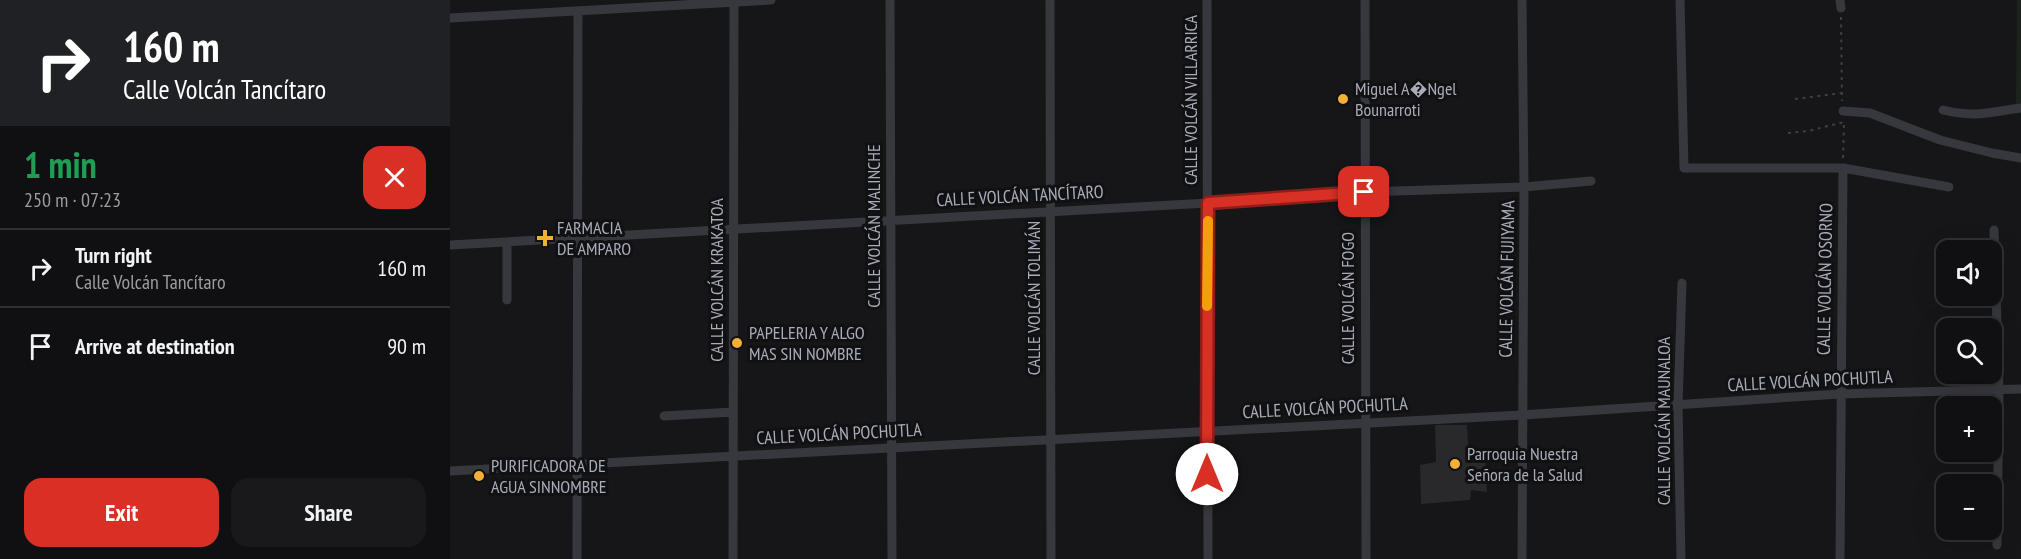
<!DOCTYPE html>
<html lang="en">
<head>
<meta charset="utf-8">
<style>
  body { margin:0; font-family:"PT Sans Narrow",sans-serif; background:#19191b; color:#f1f3f6; height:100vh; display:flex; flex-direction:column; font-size:22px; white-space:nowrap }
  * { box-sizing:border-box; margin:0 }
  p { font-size:20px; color:#9c9d9f }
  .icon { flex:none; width:33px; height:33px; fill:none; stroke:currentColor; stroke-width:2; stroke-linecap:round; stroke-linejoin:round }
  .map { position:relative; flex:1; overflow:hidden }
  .details { display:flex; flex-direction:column; background:#101012; width:450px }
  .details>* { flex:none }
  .hud { background:#202124; color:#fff; overflow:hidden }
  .buttons { position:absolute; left:1486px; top:240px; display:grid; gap:12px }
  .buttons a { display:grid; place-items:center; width:66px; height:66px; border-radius:12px; background:#101012; box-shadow:0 6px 24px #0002,0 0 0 2px #303032; font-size:30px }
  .pin { position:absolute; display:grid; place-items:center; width:51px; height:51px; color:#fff; margin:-26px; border-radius:12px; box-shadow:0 3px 9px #0006 }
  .me { position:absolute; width:66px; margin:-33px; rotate:0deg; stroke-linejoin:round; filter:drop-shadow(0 0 4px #0008) }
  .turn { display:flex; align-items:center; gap:21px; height:126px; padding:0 24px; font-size:27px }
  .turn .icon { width:78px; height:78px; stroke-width:2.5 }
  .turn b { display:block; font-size:42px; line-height:51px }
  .round { display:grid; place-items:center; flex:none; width:63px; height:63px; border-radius:18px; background:#19191b }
  .head { display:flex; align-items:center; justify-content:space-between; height:102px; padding:0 24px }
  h1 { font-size:36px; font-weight:600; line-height:45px; color:#1e9e55 }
  .action { display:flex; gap:12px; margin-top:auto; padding:12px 24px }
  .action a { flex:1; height:69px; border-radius:18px; background:#d93025; color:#fff; font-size:24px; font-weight:600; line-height:69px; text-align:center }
  .action a+a { background:#19191b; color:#f1f3f6 }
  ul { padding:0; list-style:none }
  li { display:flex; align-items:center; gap:18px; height:78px; padding:0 24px; border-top:2px solid #303032 }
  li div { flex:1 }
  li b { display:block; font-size:22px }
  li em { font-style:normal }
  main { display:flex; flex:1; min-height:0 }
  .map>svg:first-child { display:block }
</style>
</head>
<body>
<main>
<section class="details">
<div class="hud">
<div class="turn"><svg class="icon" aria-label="right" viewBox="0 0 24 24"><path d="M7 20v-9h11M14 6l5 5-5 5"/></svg><div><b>160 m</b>Calle Volcán Tancítaro</div></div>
</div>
<div class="head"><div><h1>1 min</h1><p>250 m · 07:23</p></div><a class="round" style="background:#d93025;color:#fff"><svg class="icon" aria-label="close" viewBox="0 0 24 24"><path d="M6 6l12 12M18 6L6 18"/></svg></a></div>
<ul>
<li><svg class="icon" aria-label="right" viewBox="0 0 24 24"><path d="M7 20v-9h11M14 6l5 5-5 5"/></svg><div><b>Turn right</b><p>Calle Volcán Tancítaro</p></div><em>160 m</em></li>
<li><svg class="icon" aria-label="arrive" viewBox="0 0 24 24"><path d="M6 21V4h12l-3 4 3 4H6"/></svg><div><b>Arrive at destination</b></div><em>90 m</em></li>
</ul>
<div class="action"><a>Exit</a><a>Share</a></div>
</section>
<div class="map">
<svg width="1571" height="559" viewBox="0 0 1571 559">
  <rect width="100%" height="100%" fill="#161618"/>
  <!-- green -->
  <path fill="#1c231d" d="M 1567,0 L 1571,0 L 1571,116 L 1566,103 Z"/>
  <!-- building -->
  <path fill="#29292c" d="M 985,425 L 1017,425 L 1019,459 L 1021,463 L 1035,461 L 1037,492 L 1021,490 L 1020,500 L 971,504 L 970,465 L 986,462 Z"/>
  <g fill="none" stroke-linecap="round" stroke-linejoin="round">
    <!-- path -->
    <path stroke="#3d3f44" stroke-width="2" stroke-dasharray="3 4.5" stroke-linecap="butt" d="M 1391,17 L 1392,101
      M 1345,99 L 1392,93
      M 1338,133 L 1358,131 L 1394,122
      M 1393,158 L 1394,122"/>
    <!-- minor -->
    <path stroke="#37383d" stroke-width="9" d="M 440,0 L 442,559
      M 600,0 L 601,559
      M 757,0 L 758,559
      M 915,0 L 916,559
      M 1072,0 L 1074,187 L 1072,559
      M 1230,0 L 1234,168 L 1393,168 L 1499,187
      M 1390,0 L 1391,8
      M 0,18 L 321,0
      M 1493,110 C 1525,118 1540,112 1571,108
      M 1393,111 L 1420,113 L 1490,140 L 1542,153 L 1571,158
      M 1544,230 L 1549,390 L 1547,545
      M 57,242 L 57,300
      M 0,245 L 758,203 L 914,192 L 1074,187 L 1141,181
      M 214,416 L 283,412
      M 0,471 L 1072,415 L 1390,394 L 1571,389
      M 127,559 L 128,11
      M 283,559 L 284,0
      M 1231,559 L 1228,405 L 1232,283
      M 1390,559 L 1393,168"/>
  </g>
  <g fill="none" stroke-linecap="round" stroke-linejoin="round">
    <defs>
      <path id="route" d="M 757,474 L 758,203 L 914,192"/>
    </defs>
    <!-- route casing -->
    <use href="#route" stroke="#8d1f18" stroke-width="15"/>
    <!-- route -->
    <use href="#route" stroke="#d93025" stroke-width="10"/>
    <!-- slow -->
    <path stroke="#f59e0b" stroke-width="10" d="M 757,306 L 758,221"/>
  </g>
  <!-- markers -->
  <g fill="#f2b134" stroke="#111113" stroke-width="2">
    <circle cx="893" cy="99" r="6"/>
    <path d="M92 229h6v6h6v6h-6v6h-6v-6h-6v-6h6z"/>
    <circle cx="287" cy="343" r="6"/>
    <circle cx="1005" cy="464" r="6"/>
    <circle cx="29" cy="476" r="6"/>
  </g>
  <g text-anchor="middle" stroke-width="6" stroke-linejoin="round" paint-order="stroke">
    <!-- poi labels -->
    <g font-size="18" fill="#a8adb8" stroke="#111113" text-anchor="start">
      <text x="905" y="95">Miguel A�Ngel<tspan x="905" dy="21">Bounarroti</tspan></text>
      <text x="107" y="234">FARMACIA<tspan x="107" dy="21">DE AMPARO</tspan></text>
      <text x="299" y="339">PAPELERIA Y ALGO<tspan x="299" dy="21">MAS SIN NOMBRE</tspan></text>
      <text x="1017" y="460">Parroquia Nuestra<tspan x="1017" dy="21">Señora de la Salud</tspan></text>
      <text x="41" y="472">PURIFICADORA DE<tspan x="41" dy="21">AGUA SINNOMBRE</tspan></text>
    </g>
    <!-- street labels -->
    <g font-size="18" fill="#a8adb8" stroke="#111113">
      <text transform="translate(741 100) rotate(-90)" y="6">CALLE VOLCÁN VILLARRICA</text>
      <text transform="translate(570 196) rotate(-3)" y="6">CALLE VOLCÁN TANCÍTARO</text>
      <text transform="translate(424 226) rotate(-90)" y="6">CALLE VOLCÁN MALINCHE</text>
      <text transform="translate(1057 279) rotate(-89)" y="6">CALLE VOLCÁN FUJIYAMA</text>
      <text transform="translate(1375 279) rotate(-89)" y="6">CALLE VOLCÁN OSORNO</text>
      <text transform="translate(267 280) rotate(-90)" y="6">CALLE VOLCÁN KRAKATOA</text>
      <text transform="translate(584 298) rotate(-90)" y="6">CALLE VOLCÁN TOLIMÁN</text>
      <text transform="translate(898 298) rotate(-90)" y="6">CALLE VOLCÁN FOGO</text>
      <text transform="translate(1360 381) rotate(-3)" y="6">CALLE VOLCÁN POCHUTLA</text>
      <text transform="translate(875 408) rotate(-3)" y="6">CALLE VOLCÁN POCHUTLA</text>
      <text transform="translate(1214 421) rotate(-90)" y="6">CALLE VOLCÁN MAUNALOA</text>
      <text transform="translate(389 434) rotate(-3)" y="6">CALLE VOLCÁN POCHUTLA</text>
    </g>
  </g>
</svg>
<div class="buttons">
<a><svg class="icon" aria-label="sound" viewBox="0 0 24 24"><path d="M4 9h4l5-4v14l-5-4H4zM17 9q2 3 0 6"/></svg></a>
<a><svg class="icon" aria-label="search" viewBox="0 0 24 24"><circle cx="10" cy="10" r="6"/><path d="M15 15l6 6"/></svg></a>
<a>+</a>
<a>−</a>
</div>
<div class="pin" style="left:914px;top:192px;background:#d93025"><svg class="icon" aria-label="arrive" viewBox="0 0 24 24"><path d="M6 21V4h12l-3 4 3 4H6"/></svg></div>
<svg class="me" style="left:757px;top:474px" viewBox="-20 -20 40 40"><circle r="19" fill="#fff"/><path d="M0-13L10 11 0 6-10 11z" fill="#d93025"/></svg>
</div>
</main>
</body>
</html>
